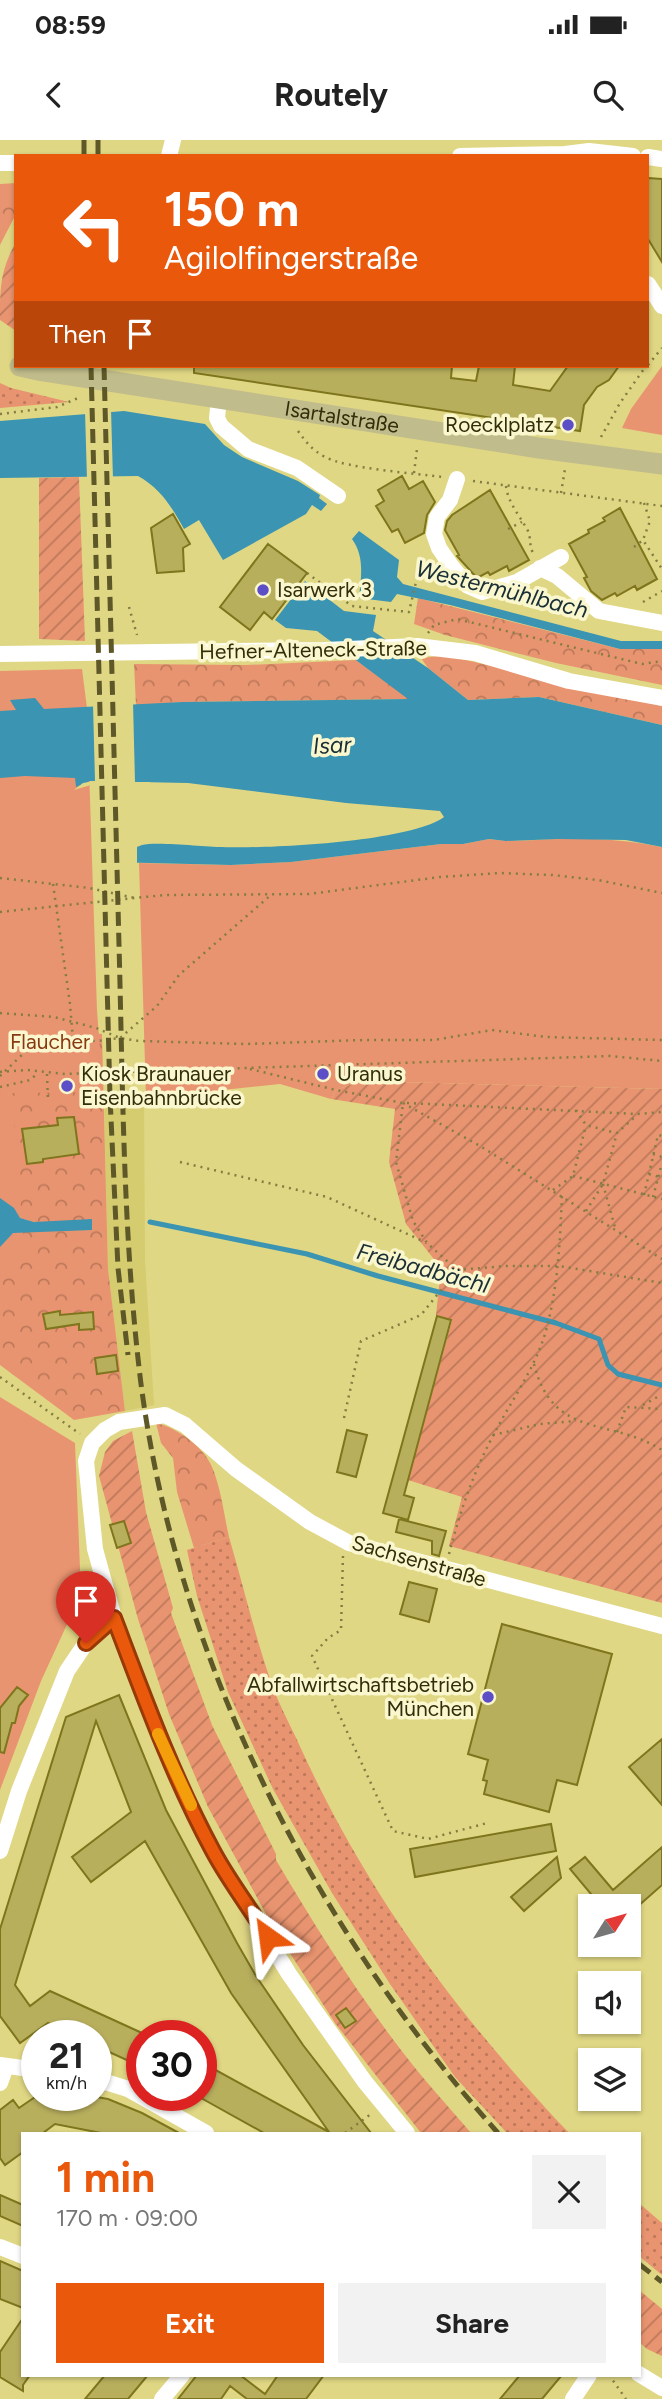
<!DOCTYPE html>
<html lang="en">
<head>
<meta charset="utf-8">
<style>
  body { margin:0; font-family:Figtree,sans-serif; background:#f2f2f2; color:#222; height:100vh; display:flex; flex-direction:column; font-size:26px; white-space:nowrap }
  * { box-sizing:border-box; margin:0 }
  p { font-size:23px; color:#767676 }
  .icon { flex:none; width:38px; height:38px; fill:none; stroke:currentColor; stroke-width:2; stroke-linecap:round; stroke-linejoin:round }
  .map { position:relative; flex:1; overflow:hidden }
  .sheet { position:absolute; left:21px; top:1992px; width:620px; height:245px; display:flex; flex-direction:column; background:#fff; border-radius:0px; box-shadow:0 2px 5px #0004 }
  .sheet>* { flex:none }
  .banner { position:absolute; left:14px; top:14px; width:635px; height:214px; border-radius:0px; box-shadow:0 2px 5px #0004; background:#ea580c; color:#fff; overflow:hidden }
  .needle { width:46px; rotate:53deg }
  .buttons { position:absolute; left:578px; top:1754px; display:grid; gap:14px }
  .buttons a { display:grid; place-items:center; width:63px; height:63px; border-radius:0px; background:#fff; box-shadow:0 2px 5px #0004; font-size:35px }
  .speed { position:absolute; left:21px; top:1880px; display:flex; gap:14px; font-size:35px; font-weight:700; text-align:center }
  .speed>* { display:grid; place-content:center; width:91px; height:91px; border-radius:50%; background:#fff; box-shadow:0 2px 5px #0004; line-height:1 }
  .speed small { font-size:18px; font-weight:400 }
  .speed .limit { border:10px solid #d22; background:#fff; color:#111 }
  .pin { position:absolute; display:grid; place-items:center; width:60px; height:60px; color:#fff; margin:-72px -30px; border-radius:50% 50% 50% 0; rotate:-45deg; box-shadow:0 0 7px #0007 }
  .pin .icon { rotate:45deg }
  .me { position:absolute; width:77px; margin:-38px; rotate:329deg; stroke-linejoin:round; filter:drop-shadow(0 0 5px #0008) }
  .turn { display:flex; align-items:center; gap:24px; height:147px; padding:0 35px; font-size:32px }
  .turn .icon { width:91px; height:91px; stroke-width:2.5 }
  .turn b { display:block; font-size:49px; line-height:60px }
  .then { display:flex; align-items:center; height:66px; padding:0 35px; background:#0003; gap:14px; font-size:26px }
  .round { display:grid; place-items:center; flex:none; width:74px; height:74px; border-radius:0px; background:#f2f2f2 }
  .head { display:flex; align-items:center; justify-content:space-between; height:119px; padding:0 35px }
  h1 { font-size:42px; font-weight:700; line-height:52px; color:#ea580c }
  .primary-button { display:flex; gap:14px; margin-top:auto; padding:14px 35px }
  .primary-button a { flex:1; height:80px; border-radius:0px; background:#ea580c; color:#fff; font-size:28px; font-weight:700; line-height:80px; text-align:center }
  .primary-button a+a { background:#f2f2f2; color:#222 }
  .status { display:flex; justify-content:space-between; align-items:center; height:49px; padding:0 35px; background:#fff; direction:ltr }
  .status svg { height:19px; fill:currentColor }
  header { display:flex; justify-content:space-between; align-items:center; height:91px; padding:0 35px; background:#fff; font-size:32px; font-weight:700 }
  .map>svg:first-child { display:block }
</style>
</head>
<body>
<div class="status"><b>08:59</b><svg viewBox="0 0 49 12"><path d="M0 12V9h3v3zM5 12V6h3v6zM10 12V3h3v9zM15 12V0h3v12zM26 1h20v11H26zM47 4h2v5h-2z"/></svg></div>
<header><svg class="icon" aria-label="back" viewBox="0 0 24 24"><path d="M15 5l-7 7 7 7"/></svg>Routely<svg class="icon" aria-label="search" viewBox="0 0 24 24"><circle cx="10" cy="10" r="6"/><path d="M15 15l6 6"/></svg></header>
<div class="map">
<svg width="662" height="2259" viewBox="0 0 662 2259">
  <defs>
    <pattern id="grass-dots" width="8" height="8" patternUnits="userSpaceOnUse" patternTransform="scale(1.75)"><rect width="8" height="8" fill="#e99470"/><path d="M2 2h.1M6 6h.1" fill="none" stroke="#bd795a" stroke-width="1.8" stroke-linecap="round"/></pattern>
    <pattern id="forest-crowns" width="20" height="18" patternUnits="userSpaceOnUse" patternTransform="scale(1.75)"><rect width="20" height="18" fill="#e99470"/><path d="M2 6a3 3 0 1 1 6 0M12 15a3 3 0 1 1 6 0" fill="none" stroke="#bd795a"/></pattern>
    <pattern id="garden-furrows" width="10" height="10" patternUnits="userSpaceOnUse" patternTransform="scale(1.75)"><rect width="10" height="10" fill="#e99470"/><path d="M-1 1l2-2M0 10L10 0M9 11l2-2" fill="none" stroke="#bd795a"/></pattern>
  </defs>
  <rect width="100%" height="100%" fill="#e0d784"/>
  <!-- built -->
  <path fill="#d5cb6f" d="M 144,956 L 145,1120 L 154,1265 L 125,1271 L 108,1129 L 104,957 Z"/>
  <!-- grass -->
  <path fill="url(#grass-dots)" d="M 0,243 L 11,248 L 69,262 L 0,268 Z
    M 229,1397 C 244,1448 256,1501 274,1550 C 282,1571 294,1592 303,1613 C 370,1758 460,1878 569,1993 L 507,1993 L 455,1937 L 390,1844 L 332,1753 L 273,1649 L 228,1552 L 197,1456 L 187,1410 Z
    M 639,2063 L 662,2083 L 662,2135 L 639,2116 Z"/>
  <!-- forest -->
  <path fill="url(#forest-crowns)" d="M 16,43 L 16,74 L 0,105 L 0,44 Z
    M 418,458 L 620,509 L 662,509 L 662,545 L 556,523 L 445,495 L 414,484 Z
    M 440,516 L 453,517 L 662,566 L 662,585 L 539,557 L 468,560 L 428,528 L 421,518 Z
    M 356,520 L 410,559 L 182,562 L 136,566 L 134,524 L 246,525 Z
    M 0,883 L 102,894 L 108,1129 L 125,1271 L 74,1280 L 0,1225 L 0,1107 L 12,1093 L 35,1091 L 34,1082 L 19,1078 Z
    M 156,1283 C 176,1287 204,1307 212,1327 C 221,1348 224,1375 229,1397 L 194,1408 L 177,1352 L 173,1318 L 161,1303 Z"/>
  <!-- park -->
  <path fill="#e99470" d="M 662,226 L 662,295 L 622,288 L 631,269 Z
    M 82,529 L 87,568 L 97,870 L 103,952 L 12,953 L 24,1106 L 0,1144 L 0,531 Z
    M 489,699 C 513,703 536,699 560,699 C 594,698 628,700 662,707 L 662,949 L 361,941 L 336,950 L 331,959 L 280,944 L 146,958 L 139,723 L 231,725 L 291,722 L 441,704 L 463,704 Z
    M 0,1257 L 75,1303 L 81,1454 L 41,1541 L 0,1650 Z"/>
  <!-- garden -->
  <path fill="url(#garden-furrows)" d="M 16,102 L 16,191 L 0,180 C 0,148 0,131 16,102 Z
    M 79,337 L 85,501 L 39,499 L 39,338 Z
    M 361,941 L 662,949 L 662,1463 L 449,1406 L 462,1357 L 408,1340 L 452,1180 L 436,1175 L 441,1128 L 406,1084 L 389,1022 L 395,969 L 331,959 L 336,950 Z
    M 132,1291 L 146,1372 L 173,1468 L 171,1473 L 212,1585 L 276,1714 L 276,1720 C 315,1786 355,1850 401,1910 C 423,1939 448,1966 471,1993 L 421,1993 L 335,1883 L 273,1787 L 208,1667 L 169,1574 L 138,1479 L 99,1336 L 105,1312 L 113,1301 Z
    M 639,2150 L 662,2169 L 662,2216 L 647,2209 L 639,2202 Z"/>
  <!-- water -->
  <path fill="#3a94b2" d="M 124,271 L 205,284 L 224,305 L 242,317 L 298,341 L 320,355 L 319,358 L 327,364 L 321,371 L 312,365 L 306,374 L 223,420 L 199,380 L 184,389 C 172,367 160,348 138,336 L 0,338 L 0,281 Z
    M 359,391 L 399,420 L 397,437 L 403,444 L 621,501 L 662,501 L 662,509 L 620,509 L 450,465 L 397,454 L 391,462 L 359,458 C 361,437 365,417 352,399 Z
    M 305,441 L 344,471 L 376,475 L 373,491 L 428,528 L 468,560 L 539,557 L 662,585 L 662,707 L 626,700 L 558,699 L 506,701 L 489,699 L 463,704 L 441,704 L 291,722 L 231,725 L 108,722 C 119,716 130,709 142,705 C 156,701 205,707 222,707 C 267,709 410,702 444,677 L 440,671 L 346,663 L 188,643 L 90,641 L 76,647 L 75,638 L 25,636 L 0,638 L 0,571 L 16,570 L 10,560 L 35,558 L 44,569 L 182,562 L 408,559 L 317,491 L 286,488 L 275,480 Z
    M 0,1058 L 14,1068 L 20,1078 L 34,1082 L 92,1079 L 92,1090 L 13,1093 L 0,1107 Z"/>
  <!-- pier -->
  <path fill="#e0d784" d="M 111,269 L 113,340 L 87,340 L 85,271 Z
    M 133,562 L 135,642 L 149,642 L 157,646 L 91,645 L 74,650 L 83,643 L 95,641 L 93,564 Z
    M 137,704 L 137,726 L 105,723 L 106,719 Z"/>
  <g fill="none" stroke-linecap="round" stroke-linejoin="round">
    <!-- stream -->
    <path stroke="#3a94b2" stroke-width="5" d="M 150,1082 L 307,1114 L 378,1136 L 556,1183 L 599,1199 L 608,1225 L 618,1234 L 662,1245"/>
  </g>
  <!-- building -->
  <path fill="#b8af5d" stroke="#7e751d" stroke-width="2" d="M 648,38 L 662,39 L 662,122 L 648,99 Z
    M 194,226 L 452,226 L 451,238 L 476,241 L 479,226 L 515,226 L 513,245 L 550,251 L 568,226 L 619,226 L 609,240 L 597,247 L 584,265 L 580,291 L 194,233 Z
    M 402,336 L 409,349 L 423,341 L 435,362 L 427,375 L 424,393 L 405,403 L 398,389 L 392,392 L 376,366 L 384,361 L 378,350 Z
    M 490,350 L 529,420 L 509,431 L 507,426 L 490,435 L 488,432 L 477,438 L 457,416 L 459,415 L 445,390 L 447,381 L 452,375 Z
    M 620,368 L 657,439 L 637,450 L 635,446 L 617,456 L 615,453 L 602,460 L 591,451 L 584,438 L 587,437 L 569,404 L 589,393 L 588,390 L 605,381 L 603,378 Z
    M 173,374 L 190,404 L 183,408 L 184,431 L 157,433 L 151,388 Z
    M 268,404 L 307,433 L 272,479 L 264,472 L 250,490 L 220,467 Z
    M 74,977 L 79,1014 L 43,1019 L 43,1022 L 27,1024 L 22,989 L 58,985 L 57,978 Z
    M 60,1171 L 60,1175 L 93,1172 L 94,1189 L 79,1190 L 79,1184 L 46,1189 L 43,1174 Z
    M 437,1176 L 451,1180 L 404,1355 L 414,1358 L 408,1380 L 383,1373 Z
    M 116,1215 L 118,1231 L 97,1234 L 95,1218 Z
    M 347,1290 L 367,1295 L 356,1337 L 337,1332 Z
    M 399,1379 L 446,1391 L 439,1416 L 432,1414 L 432,1401 L 396,1392 Z
    M 124,1381 L 131,1403 L 117,1408 L 110,1385 Z
    M 409,1442 L 437,1449 L 429,1482 L 400,1474 Z
    M 502,1484 L 612,1514 L 577,1645 L 557,1640 L 549,1672 L 484,1654 L 487,1641 L 483,1640 L 488,1620 L 468,1614 Z
    M 17,1547 L 28,1555 L 19,1566 L 15,1583 L 12,1583 L 4,1613 L 0,1612 L 0,1568 Z
    M 119,1555 L 166,1670 L 237,1803 L 256,1836 L 303,1905 L 371,1993 L 264,1993 L 201,1958 L 201,1922 L 329,1992 L 231,1853 L 145,1701 L 91,1742 L 72,1717 L 131,1672 L 96,1581 L 15,1845 L 30,1866 L 50,1851 L 142,1893 L 142,1927 L 96,1906 L 96,1895 L 74,1895 L 48,1883 L 20,1903 L 0,1876 L 0,1789 L 66,1577 Z
    M 662,1599 L 662,1665 L 629,1627 Z
    M 551,1684 L 556,1711 L 415,1737 L 410,1709 Z
    M 662,1707 L 662,1745 L 628,1775 L 628,1766 L 601,1766 L 570,1729 L 585,1717 L 613,1750 Z
    M 557,1717 L 561,1738 L 524,1771 L 511,1757 Z
    M 346,1868 L 356,1881 L 345,1888 L 336,1875 Z
    M 38,1955 L 85,1955 L 108,1959 L 142,1973 L 179,1993 L 101,1993 L 55,1984 L 43,1993 L 23,1993 L 23,2012 L 5,2025 L 0,2018 L 0,1970 L 13,1960 L 19,1968 Z
    M 0,2055 L 23,2065 L 23,2086 L 0,2076 Z
    M 0,2121 L 23,2131 L 23,2168 L 0,2159 Z
    M 23,2178 L 23,2235 L 30,2235 L 23,2245 L 23,2251 L 0,2237 L 0,2212 Z
    M 105,2235 L 148,2235 L 128,2259 L 85,2259 Z
    M 197,2235 L 240,2235 L 265,2254 L 278,2235 L 324,2235 L 306,2259 L 247,2259 L 230,2246 L 221,2259 L 178,2259 Z
    M 520,2235 L 562,2235 L 542,2259 L 500,2259 Z"/>
  <g fill="none" stroke-linecap="round" stroke-linejoin="round">
    <!-- path -->
    <path stroke="#837d43" stroke-width="2.5" stroke-dasharray="2 5" stroke-linecap="butt" d="M 648,225 L 662,208
      M 0,274 L 57,267 L 78,258
      M 298,291 C 306,302 312,310 325,317 C 348,329 414,333 442,337
      M 601,297 L 620,263 L 646,226
      M 414,333 L 417,309
      M 473,341 L 662,366
      M 506,346 C 508,363 520,376 528,391 C 531,398 529,405 533,413
      M 561,353 L 565,329
      M 644,363 L 650,381 L 643,400 L 662,429
      M 508,389 L 522,382
      M 634,407 L 643,400
      M 307,433 L 352,466 L 409,472 L 416,442
      M 643,462 L 662,451
      M 129,467 L 137,495
      M 428,493 L 434,485 L 457,479 L 642,524 L 662,521
      M 0,738 L 89,748 L 135,758
      M 53,744 L 70,864 L 73,900
      M 0,772 L 164,755 L 309,754 L 440,737 L 500,733 L 552,735 L 598,740 L 662,753
      M 0,873 L 54,877 L 96,888 L 120,898 L 139,901 L 246,904 L 364,900 L 434,900 L 492,890 L 546,897 L 662,900
      M 250,929 L 336,950 L 403,963 L 396,1022 L 413,1081 L 427,1103 L 457,1130
      M 0,932 L 28,930 L 65,934 L 610,916 L 662,921
      M 47,934 L 48,962
      M 0,936 L 27,910 L 45,902 L 73,900 L 97,901 L 120,898 L 157,866 L 179,835 L 272,754
      M 0,947 L 30,940 L 38,933
      M 403,963 L 480,1006 L 662,1119
      M 407,963 L 638,974 L 662,972
      M 576,970 L 586,985 L 616,993
      M 653,1014 L 662,1017
      M 180,1022 L 327,1057 L 427,1103
      M 649,1034 L 662,1038
      M 573,1036 L 662,1059
      M 603,1044 L 616,1091
      M 553,1050 L 573,1036 L 586,985
      M 644,1055 L 658,995 L 662,996
      M 653,1057 L 662,1023
      M 586,1071 L 603,1044 L 617,993 L 637,975
      M 457,1130 L 506,1126 L 559,1126 L 662,1143
      M 534,1224 C 553,1300 610,1277 662,1310
      M 0,1237 L 80,1294
      M 643,1265 L 661,1255
      M 344,1278 L 361,1201 L 421,1175 L 457,1130
      M 617,1292 L 626,1267 L 662,1269
      M 493,1295 L 540,1284 L 576,1281
      M 449,1414 C 460,1372 473,1333 494,1294 C 511,1261 534,1230 545,1194 C 558,1149 560,1102 562,1055
      M 343,1416 L 341,1490 L 328,1498 L 312,1516 L 393,1691 L 428,1699 L 487,1683
      M 345,1993 L 371,1974
      M 609,2235 L 626,2259"/>
    <!-- minor -->
    <path stroke="#fff" stroke-width="16" d="M 169,16 L 173,0
      M 460,16 L 565,14 L 589,11 L 633,16
      M 648,17 L 662,19
      M 0,23 L 16,23
      M 648,144 L 662,166
      M 219,258 L 217,278 L 221,286 L 248,309 L 297,328 L 338,356
      M 457,339 L 450,360 L 437,377 L 434,394 L 439,408 L 452,427 L 468,446 L 482,452 L 517,442 L 561,417
      M 540,428 L 557,436 L 599,471 L 662,483
      M 0,514 L 325,510 L 417,506 L 475,513 L 569,541 L 662,558
      M 0,1711 L 19,1651 L 67,1531 L 86,1503 L 114,1478
      M 0,1925 L 37,1930
      M 96,1939 L 128,1949 L 206,1993
      M 0,1943 L 6,1926
      M 407,1993 L 365,1942 L 289,1834 L 219,1720 L 197,1680 L 152,1579 L 114,1478 L 95,1409 L 86,1321 L 92,1303 L 105,1290 L 119,1282 L 165,1275 L 185,1285 L 236,1329 L 310,1382 L 349,1403 L 662,1486
      M 0,2107 L 23,2116
      M 639,2234 L 662,2248
      M 162,2259 L 182,2235
      M 573,2259 L 589,2235"/>
    <!-- major -->
    <path stroke="#c1bc8b" stroke-width="21" id="s1" d="M 20,226 L 38,230 L 539,308 L 662,324"/>
    <!-- rail -->
    <path stroke="#5e5829" stroke-width="5" stroke-dasharray="14 7" stroke-linecap="butt" d="M 84,0 L 84,16
      M 98,0 L 98,16
      M 91,226 L 110,957 L 118,1128 L 128,1215
      M 104,226 C 109,419 114,612 119,805 C 123,952 123,1099 141,1244 C 177,1520 314,1787 498,1993
      M 639,2124 L 662,2142"/>
  </g>
  <g fill="none" stroke-linecap="round" stroke-linejoin="round">
    <defs>
      <path id="route" d="M 86,1503 L 114,1478 C 144,1557 173,1637 213,1711 C 229,1741 250,1768 268,1797"/>
    </defs>
    <!-- route casing -->
    <use href="#route" stroke="#983908" stroke-width="18"/>
    <!-- route -->
    <use href="#route" stroke="#ea580c" stroke-width="12"/>
    <!-- slow -->
    <path stroke="#f59e0b" stroke-width="12" d="M 158,1594 L 191,1665"/>
  </g>
  <!-- markers -->
  <g fill="#5c4ec6" stroke="#faf7ce" stroke-width="2.5">
    <circle cx="568" cy="285" r="7"/>
    <circle cx="263" cy="450" r="7"/>
    <circle cx="323" cy="934" r="7"/>
    <circle cx="67" cy="946" r="7"/>
    <circle cx="488" cy="1557" r="7"/>
  </g>
  <g text-anchor="middle" stroke-width="7" stroke-linejoin="round" paint-order="stroke">
    <!-- street labels -->
    <g font-size="21" fill="#322e0b" stroke="#faf7ce">
      <text dy="7" stroke="none"><textPath href="#s1" startOffset="326">Isartalstraße</textPath></text>
      <text transform="translate(313 510) rotate(-1)" y="7">Hefner-Alteneck-Straße</text>
      <text transform="translate(419 1421) rotate(16)" y="7">Sachsenstraße</text>
    </g>
    <!-- poi labels -->
    <g font-size="21" fill="#322e0b" stroke="#faf7ce" text-anchor="start">
      <text x="554" y="292" text-anchor="end">Roecklplatz</text>
      <text x="277" y="457">Isarwerk 3</text>
      <text x="81" y="941">Kiosk Braunauer<tspan x="81" dy="24">Eisenbahnbrücke</tspan></text>
      <text x="337" y="941">Uranus</text>
      <text x="474" y="1552" text-anchor="end">Abfallwirtschaftsbetrieb<tspan x="474" dy="24">München</tspan></text>
    </g>
    <!-- park labels -->
    <g font-size="21" fill="#893912" stroke="#faf7ce">
      <text x="50" y="909">Flaucher</text>
    </g>
    <!-- water labels -->
    <g font-size="23" font-style="italic" fill="#192e35" stroke="#faf7ce">
      <text transform="translate(502 449) rotate(14)" y="8">Westermühlbach</text>
      <text transform="translate(332 605) rotate(-3)" y="8">Isar</text>
      <text transform="translate(423 1128) rotate(15)" y="8">Freibadbächl</text>
    </g>
  </g>
</svg>
<div class="buttons">
<a><svg class="needle" viewBox="-14 -14 28 28"><path d="M0-13l5 13h-10z" fill="#e53935"/><path d="M0 13l5-13h-10z" fill="#767676"/></svg></a>
<a><svg class="icon" aria-label="sound" viewBox="0 0 24 24"><path d="M4 9h4l5-4v14l-5-4H4zM17 9q2 3 0 6"/></svg></a>
<a><svg class="icon" aria-label="layers" viewBox="0 0 24 24"><path d="M12 4l9 5-9 5-9-5zM3 14l9 5 9-5"/></svg></a>
</div>
<div class="speed"><div>21<small>km/h</small></div><div class="limit">30</div></div>
<div class="pin" style="left:86px;top:1503px;background:#d93025"><svg class="icon" aria-label="arrive" viewBox="0 0 24 24"><path d="M6 21V4h12l-3 4 3 4H6"/></svg></div>
<svg class="me" style="left:268px;top:1797px" viewBox="-20 -20 40 40"><path d="M0-17L14 15 0 8-14 15z" fill="#ea580c" stroke="#fff" stroke-width="4"/></svg>
<div class="banner">
<div class="turn"><svg class="icon" aria-label="left" viewBox="0 0 24 24"><path d="M17 20v-9H6M10 6l-5 5 5 5"/></svg><div><b>150 m</b>Agilolfingerstraße</div></div>
<div class="then">Then<svg class="icon" aria-label="arrive" viewBox="0 0 24 24"><path d="M6 21V4h12l-3 4 3 4H6"/></svg></div>
</div>
<section class="sheet">
<div class="head"><div><h1>1 min</h1><p>170 m · 09:00</p></div><a class="round"><svg class="icon" aria-label="close" viewBox="0 0 24 24"><path d="M6 6l12 12M18 6L6 18"/></svg></a></div>
<div class="primary-button"><a>Exit</a><a>Share</a></div>
</section>
</div>
</body>
</html>
